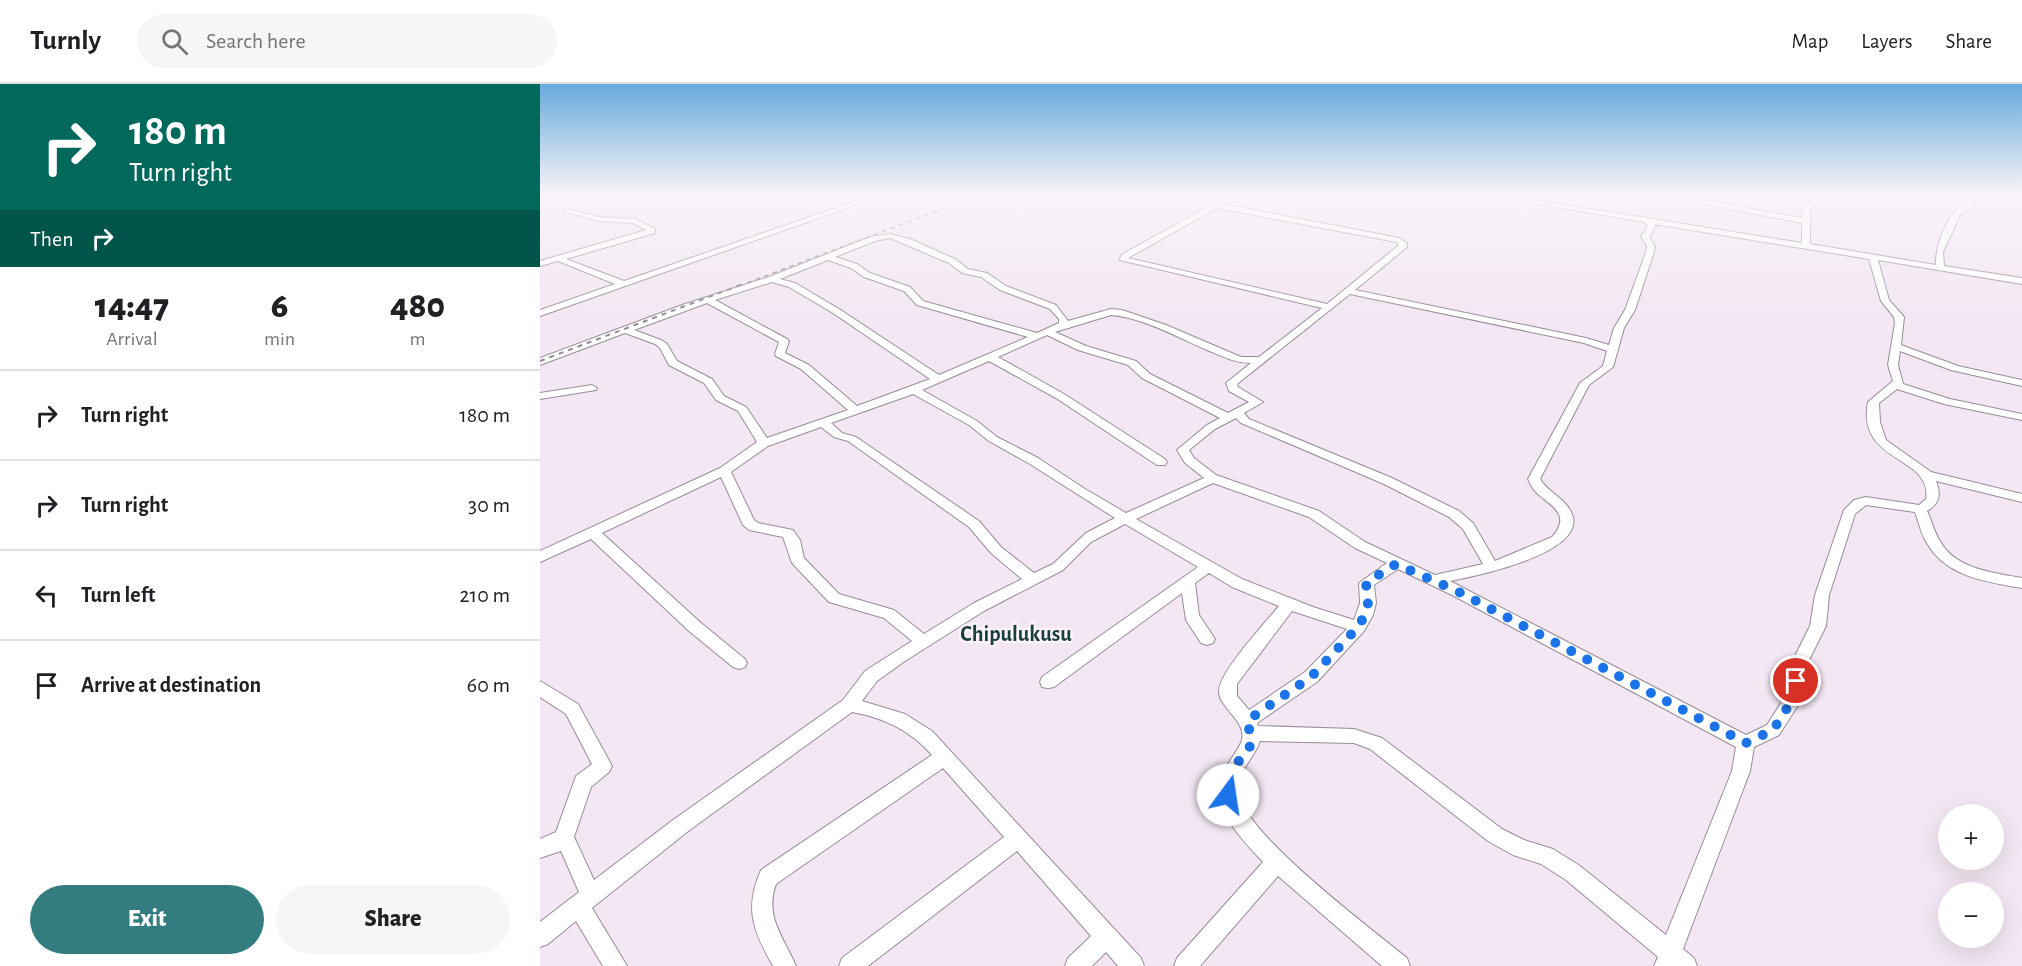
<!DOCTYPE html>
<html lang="en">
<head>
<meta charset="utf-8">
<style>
  body { margin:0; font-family:"Alegreya Sans",sans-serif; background:#f6f6f6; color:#202124; height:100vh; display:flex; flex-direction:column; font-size:22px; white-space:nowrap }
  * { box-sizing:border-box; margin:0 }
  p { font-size:20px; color:#757577 }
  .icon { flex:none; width:33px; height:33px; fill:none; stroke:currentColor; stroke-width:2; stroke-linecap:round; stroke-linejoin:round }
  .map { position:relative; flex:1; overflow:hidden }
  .drawer { display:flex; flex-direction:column; background:#fff; width:540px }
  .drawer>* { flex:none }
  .banner { background:#00695c; color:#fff; overflow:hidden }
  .tools { position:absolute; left:1398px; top:720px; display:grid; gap:12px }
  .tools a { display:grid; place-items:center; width:66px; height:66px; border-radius:50%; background:#fff; box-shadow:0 6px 24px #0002; font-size:30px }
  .pin { position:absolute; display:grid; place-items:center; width:51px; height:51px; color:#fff; margin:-26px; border:3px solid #fff; border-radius:50%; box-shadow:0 2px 6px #0007 }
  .me { position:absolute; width:66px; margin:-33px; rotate:14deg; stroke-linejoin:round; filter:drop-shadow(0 0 4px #0008) }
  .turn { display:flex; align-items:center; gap:21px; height:126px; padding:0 30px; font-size:27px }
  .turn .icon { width:78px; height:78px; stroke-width:2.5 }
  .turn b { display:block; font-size:42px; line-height:51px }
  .then { display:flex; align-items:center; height:57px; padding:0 30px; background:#0003; gap:12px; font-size:22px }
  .eta { display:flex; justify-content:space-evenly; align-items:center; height:102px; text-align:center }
  .eta b { font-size:36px; font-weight:800; line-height:42px }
  .button { display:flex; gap:12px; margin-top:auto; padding:12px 30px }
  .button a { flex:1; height:69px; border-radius:36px; background:#337c7f; color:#fff; font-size:24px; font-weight:800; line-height:69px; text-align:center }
  .button a+a { background:#f6f6f6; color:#202124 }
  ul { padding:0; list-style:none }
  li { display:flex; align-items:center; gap:18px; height:90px; padding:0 30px; border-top:2px solid #e0e0e0 }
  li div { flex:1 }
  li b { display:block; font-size:22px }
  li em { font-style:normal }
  header { display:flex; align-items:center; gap:36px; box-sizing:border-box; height:84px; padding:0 30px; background:#fff; border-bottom:2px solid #e0e0e0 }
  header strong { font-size:28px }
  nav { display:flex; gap:33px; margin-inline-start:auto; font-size:21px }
  .search { width:420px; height:54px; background:#f6f6f6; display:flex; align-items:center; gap:15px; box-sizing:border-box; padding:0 21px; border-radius:33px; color:#757577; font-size:22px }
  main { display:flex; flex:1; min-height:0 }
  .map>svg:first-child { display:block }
</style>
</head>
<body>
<header>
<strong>Turnly</strong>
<div class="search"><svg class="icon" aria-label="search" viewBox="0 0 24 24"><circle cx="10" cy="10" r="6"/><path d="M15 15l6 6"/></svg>Search here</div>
<nav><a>Map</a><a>Layers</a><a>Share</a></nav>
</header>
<main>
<section class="drawer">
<div class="banner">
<div class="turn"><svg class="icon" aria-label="right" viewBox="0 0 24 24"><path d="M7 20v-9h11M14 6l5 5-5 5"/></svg><div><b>180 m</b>Turn right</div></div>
<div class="then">Then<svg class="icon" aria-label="right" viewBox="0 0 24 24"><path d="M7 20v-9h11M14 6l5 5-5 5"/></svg></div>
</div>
<div class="eta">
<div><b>14:47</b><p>Arrival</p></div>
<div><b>6</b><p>min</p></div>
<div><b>480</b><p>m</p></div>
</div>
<ul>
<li><svg class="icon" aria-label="right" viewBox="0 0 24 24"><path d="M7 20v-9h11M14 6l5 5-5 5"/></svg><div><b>Turn right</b></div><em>180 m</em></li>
<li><svg class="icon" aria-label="right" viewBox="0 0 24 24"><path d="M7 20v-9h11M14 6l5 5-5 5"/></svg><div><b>Turn right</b></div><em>30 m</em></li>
<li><svg class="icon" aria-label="left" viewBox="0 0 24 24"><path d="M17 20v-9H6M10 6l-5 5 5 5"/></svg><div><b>Turn left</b></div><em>210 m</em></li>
<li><svg class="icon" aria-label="arrive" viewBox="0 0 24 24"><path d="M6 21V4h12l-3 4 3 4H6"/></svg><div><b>Arrive at destination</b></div><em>60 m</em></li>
</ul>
<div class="button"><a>Exit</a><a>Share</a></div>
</section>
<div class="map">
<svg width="1482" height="882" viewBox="0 0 1482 882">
  <rect width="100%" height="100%" fill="#f2e7f2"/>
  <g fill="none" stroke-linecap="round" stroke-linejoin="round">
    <defs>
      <path id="minor" d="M 337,110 L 347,110 L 0,232 L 0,226 L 75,200 L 18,177 L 0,182 L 0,177 L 106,146 L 93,139 L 59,137 L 25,128 L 25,124 L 59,133 L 95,135 L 115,145 L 115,149 L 26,175 L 84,197 Z
        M 691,110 L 699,110 L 683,120 L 859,154 L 867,159 L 867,163 L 815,206 L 1046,254 L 1069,261 L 1074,244 L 1085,226 L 1106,168 L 1107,162 L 1101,153 L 1108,142 L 1104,138 L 941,110 L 958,110 L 1262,159 L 1262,139 L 1113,110 L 1129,110 L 1262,134 L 1263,121 L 1285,110 L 1294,110 L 1270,124 L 1270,160 L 1396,181 C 1395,165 1403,143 1413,130 C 1419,122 1429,119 1434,110 L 1441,110 L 1433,122 L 1420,131 L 1403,168 L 1404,182 L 1482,194 L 1482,200 L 1338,176 L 1349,216 L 1364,233 L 1361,261 L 1418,282 L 1482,296 L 1482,302 L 1411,286 L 1360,267 L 1358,281 L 1363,300 L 1410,315 L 1482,330 L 1482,336 L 1404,320 L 1357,305 L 1339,319 L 1340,338 L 1346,356 L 1391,388 L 1482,410 L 1482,418 L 1396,397 C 1401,409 1400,420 1387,427 C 1392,437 1394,448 1400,457 C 1415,485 1454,489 1482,494 L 1482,504 C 1447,498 1406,493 1387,459 C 1381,450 1379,439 1375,428 L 1326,421 L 1315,430 L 1289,511 L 1286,542 L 1268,578 L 1260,618 L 1239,651 L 1214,663 L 1210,687 L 1143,865 L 1154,874 L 1157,882 L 1114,882 L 1118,873 L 1026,796 L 1001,780 L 973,771 L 948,757 L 830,665 L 814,659 L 720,657 C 714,675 698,686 698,706 C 699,746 833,846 867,874 L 870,882 L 842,882 L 738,792 L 660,882 L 634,882 L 637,874 L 723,778 C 704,758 669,723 682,691 C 686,681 700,664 702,656 C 705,640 691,632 684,620 C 681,617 679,612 679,607 C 679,588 726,538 739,522 L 692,503 L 669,489 L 655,499 L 659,531 L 675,555 L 673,559 L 667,561 L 661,559 L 646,536 L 642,509 L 514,603 L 508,604 L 502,603 L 500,598 L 502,593 L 658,483 L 585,440 L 551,458 L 523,486 L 444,527 L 365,577 L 337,597 L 322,617 L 365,630 L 392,647 L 601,874 L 604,882 L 578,882 L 566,868 L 552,882 L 525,882 L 528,874 L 551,852 L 477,767 L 328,882 L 299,882 L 302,874 L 464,753 L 403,684 L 236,800 C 224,832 244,854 256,882 L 233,882 C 213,847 204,824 221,786 L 392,671 C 370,646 344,634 312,628 L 147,748 L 52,824 L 87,882 L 63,882 L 36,837 L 8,860 L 0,863 L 0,838 L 39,808 L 21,767 L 0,774 L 0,755 L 16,748 L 36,692 L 52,680 L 26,630 L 0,613 L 0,597 L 38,620 L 72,682 L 69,688 L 51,703 L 34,753 L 54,796 L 133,736 L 303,616 L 325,587 L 372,557 L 344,534 L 289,518 L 252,479 L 243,453 L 209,446 L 203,441 L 181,393 L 62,449 L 161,539 L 205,575 L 207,579 L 205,583 L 199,585 L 193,583 L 149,547 L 51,455 L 0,478 L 0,467 L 180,384 L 217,358 L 198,327 L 176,316 L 164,299 L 129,281 L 120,264 L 115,260 L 85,249 L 0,281 L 0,274 L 145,220 L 229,193 L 330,153 L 350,150 L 370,155 L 415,175 L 428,185 L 447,189 L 466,202 L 516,221 L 528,237 L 571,225 L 582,226 L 626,241 L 701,273 L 719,273 L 782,224 L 580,176 L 581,171 ZM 677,124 L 856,158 L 859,161 L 787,220 L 588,174 ZM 1114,140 L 1329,175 L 1341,217 L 1354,233 L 1355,239 L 1348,281 L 1353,297 L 1328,318 C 1316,380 1393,371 1386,415 L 1379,421 L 1326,413 L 1314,416 L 1304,426 L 1275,511 L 1270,542 L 1252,578 L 1243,616 L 1227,641 L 1206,651 L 910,497 C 936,492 1042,470 1033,433 C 1028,415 1009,410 1000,395 L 1049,301 L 1073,283 L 1084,244 L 1095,226 L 1114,168 L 1115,162 L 1109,153 L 1116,142 ZM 350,154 L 409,179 L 422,189 L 441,193 L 460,206 L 510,225 L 519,235 L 519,239 L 497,249 L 383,217 L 370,203 L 330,189 L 317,180 L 295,173 L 335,157 ZM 288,176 L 311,184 L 324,193 L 364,207 L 377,221 L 488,253 L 399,291 L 299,225 L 255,199 L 240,195 ZM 232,198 L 249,203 L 293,229 L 390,295 L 317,322 L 269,281 L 245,269 L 249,257 L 247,255 L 175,216 ZM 810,210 L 1044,259 L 1067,267 L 1063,282 L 1040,299 L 988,395 C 990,399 992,404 995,407 C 1009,422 1033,429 1012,453 L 955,477 L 933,439 L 919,427 L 852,394 L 709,335 L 704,329 L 723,318 L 698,303 L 697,300 ZM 167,219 L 239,258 L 235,270 L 236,272 L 261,285 L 308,326 L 227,354 L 206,323 L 184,312 L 172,295 L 137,277 L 127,260 L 121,256 L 94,246 ZM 571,231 C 604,234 637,253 667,266 C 682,272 694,279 711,279 L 686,299 L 689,307 L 709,318 L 688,329 L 610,290 L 596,277 L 546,262 L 515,248 ZM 507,251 L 538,266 L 588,281 L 602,294 L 680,334 L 667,341 L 637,366 L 645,379 L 664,394 L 586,429 L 545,405 L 498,374 L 457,353 L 437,337 L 382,306 L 449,277 L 516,314 L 617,381 L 625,381 L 627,378 L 625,375 L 524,310 L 458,273 ZM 373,310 L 429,341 L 449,357 L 490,380 L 575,434 L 546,449 L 513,480 L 494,489 L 461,463 L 439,437 L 316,353 L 302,349 L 291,339 ZM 696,334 L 701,339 L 844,400 L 909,433 L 923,445 L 943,480 L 895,491 L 825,458 L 779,427 L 676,391 L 654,374 L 649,366 L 675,345 ZM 281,343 L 294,353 L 308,357 L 429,443 L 451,469 L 482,495 L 434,519 L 384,550 L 354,526 L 299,510 L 264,474 L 260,456 L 253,446 L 218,439 L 214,436 L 191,388 L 228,362 ZM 673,399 L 769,433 L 815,464 L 847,479 L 819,499 L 820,519 L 814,536 L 773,523 L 702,495 L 596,435 ZM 858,485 L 912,511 L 1196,663 L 1192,687 L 1126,851 L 1040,782 L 1013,765 L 984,756 L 962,745 L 842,654 L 814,645 L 718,642 L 717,639 L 777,598 L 824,547 L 833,531 L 836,519 L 834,501 ZM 752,527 L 807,545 L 765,588 L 709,626 L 697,612 L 697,600 Z
        M 52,301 L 57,304 L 56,306 L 0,315 L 0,309 Z"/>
    </defs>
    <!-- minor casing -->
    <use href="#minor" stroke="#968c97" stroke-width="2"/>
    <!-- minor -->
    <use href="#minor" fill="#fff" fill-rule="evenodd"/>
    <!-- rail-far1 -->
    <path stroke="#928a92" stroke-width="1.5" stroke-dasharray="4.5 4.5" stroke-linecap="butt" d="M 199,202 L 442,110"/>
    <!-- rail -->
    <path stroke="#928a92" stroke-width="2" stroke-dasharray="5 5" stroke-linecap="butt" d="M 0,277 L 203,200"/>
  </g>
  <!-- sky -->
  <linearGradient id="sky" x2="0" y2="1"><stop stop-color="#67aadc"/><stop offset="0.47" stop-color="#f9f4f9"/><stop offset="1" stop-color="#f9f4f9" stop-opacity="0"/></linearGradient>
  <rect width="1482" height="234" fill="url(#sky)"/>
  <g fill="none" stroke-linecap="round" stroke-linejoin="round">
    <!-- route -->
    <path stroke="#1a73e8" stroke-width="10" stroke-dasharray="0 18" d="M 688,711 L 695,682 L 711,661 L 708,636 L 771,593 L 818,543 L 825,531 L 828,519 L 826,499 L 856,480 L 917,507 L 1206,659 L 1233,646 L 1251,618 L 1256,597"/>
  </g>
  <g text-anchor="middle" stroke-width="4.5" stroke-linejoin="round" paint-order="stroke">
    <!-- district labels -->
    <g font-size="22" font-weight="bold" fill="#1b3e3f" stroke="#fef5fe">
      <text x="476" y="557">Chipulukusu</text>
    </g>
  </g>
</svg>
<div class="tools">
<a>+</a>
<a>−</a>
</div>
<div class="pin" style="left:1256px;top:597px;background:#d93025"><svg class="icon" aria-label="arrive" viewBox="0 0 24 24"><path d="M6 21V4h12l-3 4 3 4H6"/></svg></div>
<svg class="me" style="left:688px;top:711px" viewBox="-20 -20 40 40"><circle r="19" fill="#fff"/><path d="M0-13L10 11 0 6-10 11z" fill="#1a73e8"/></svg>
</div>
</main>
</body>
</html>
